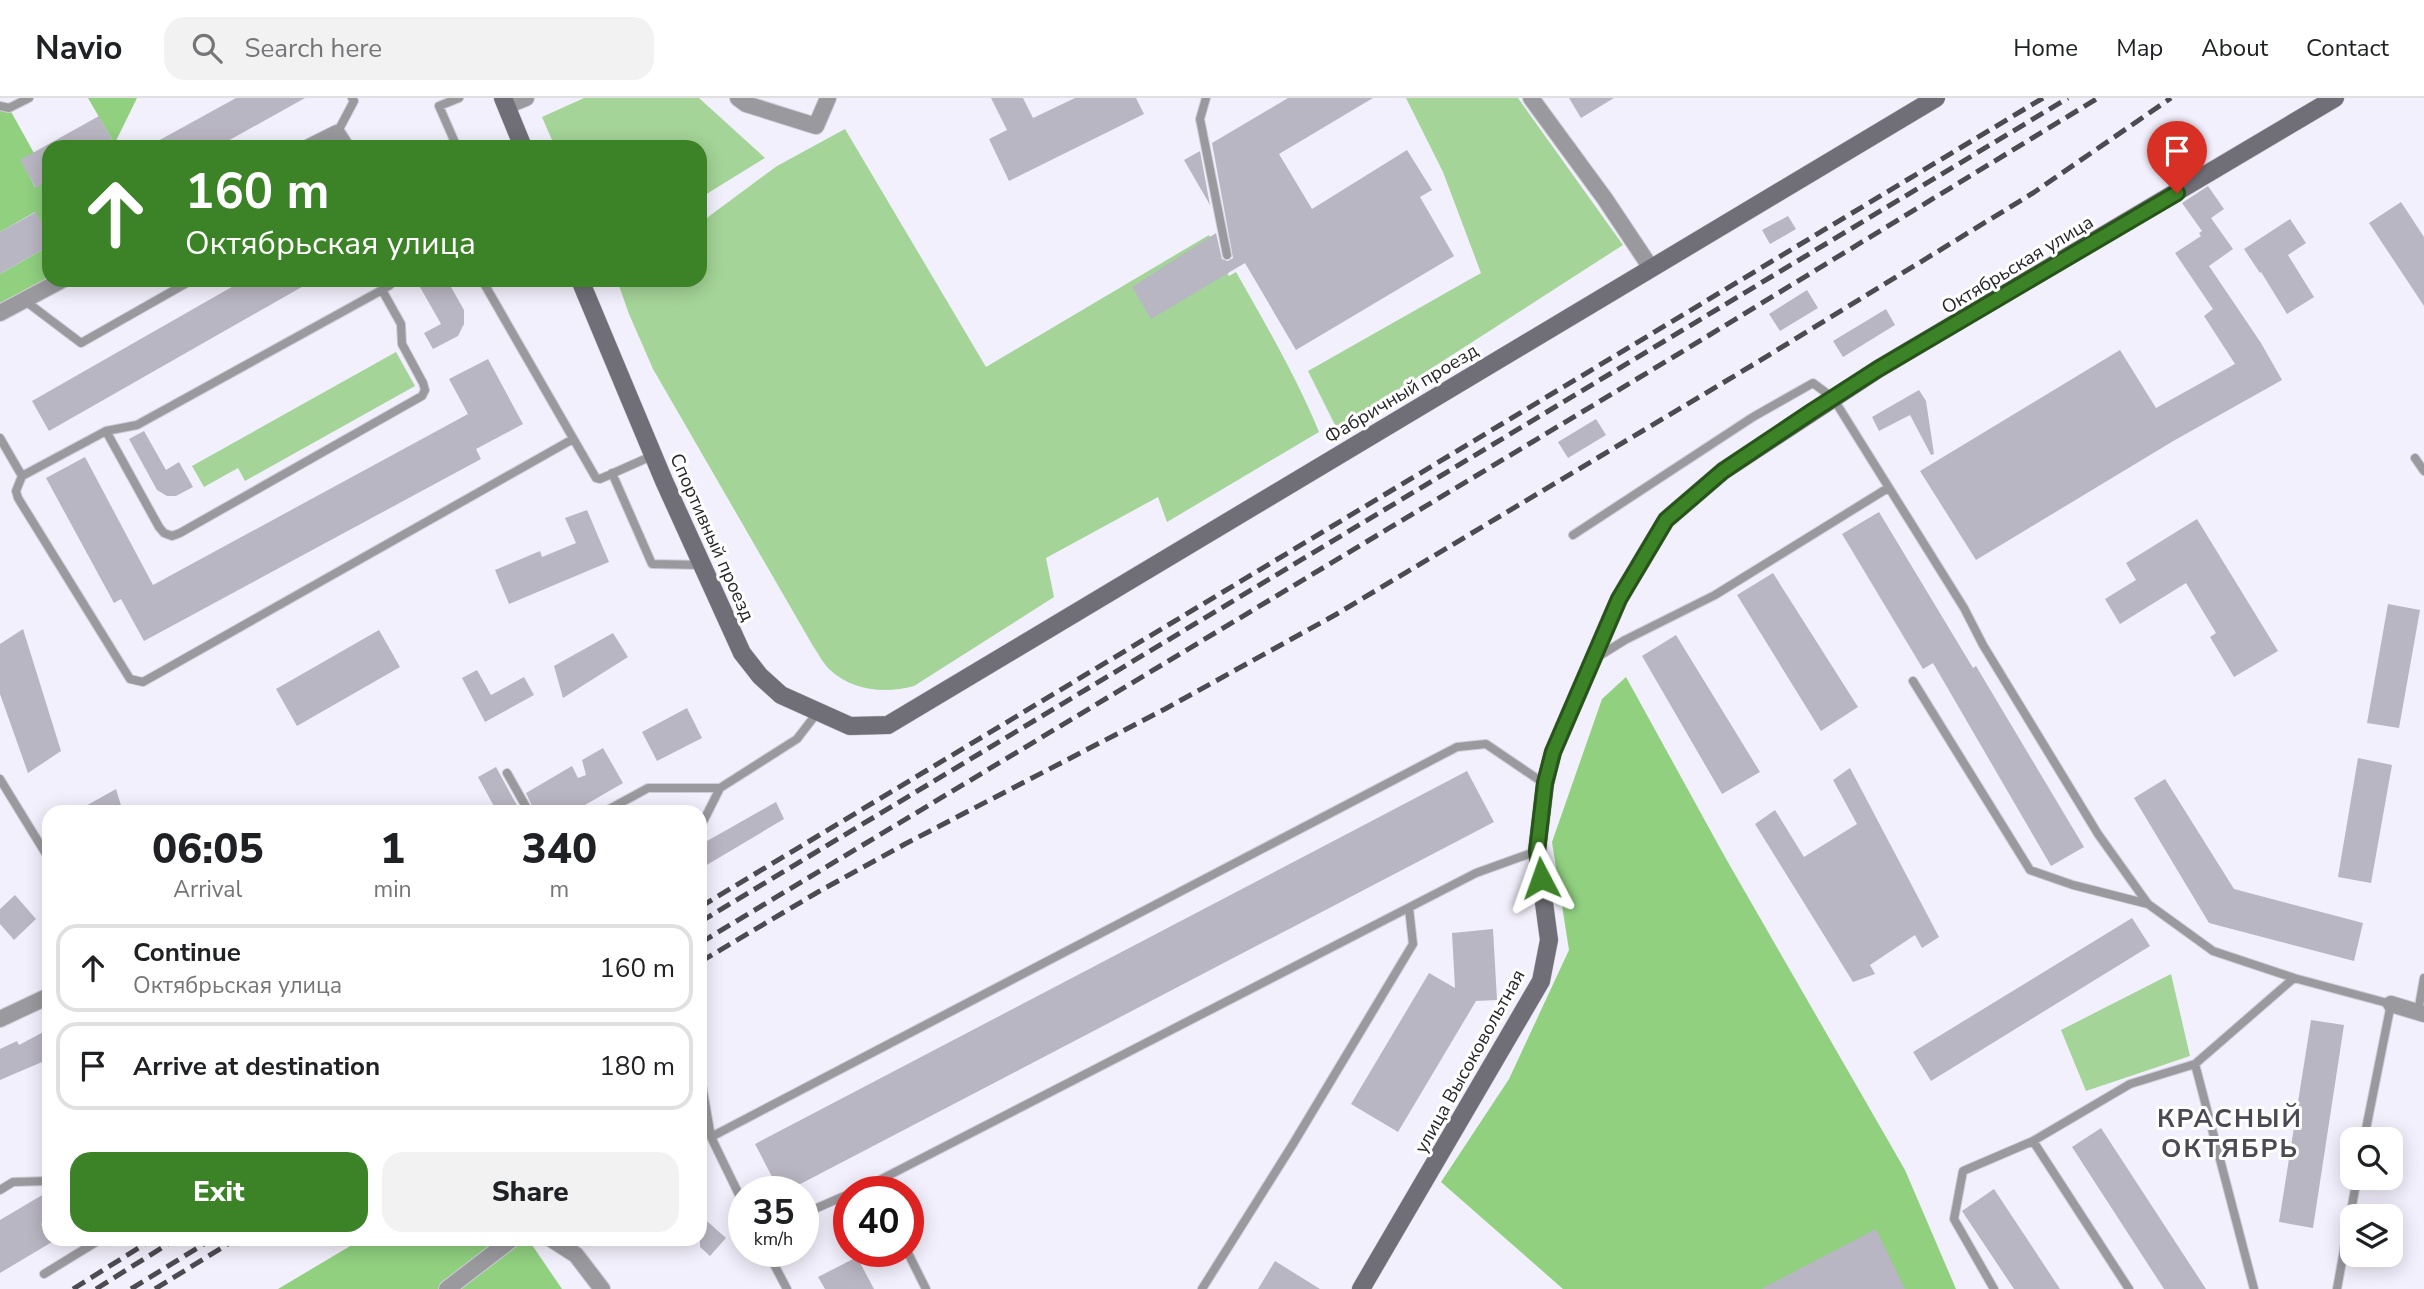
<!DOCTYPE html>
<html lang="en">
<head>
<meta charset="utf-8">
<style>
  body { margin:0; font-family:"Nunito Sans",sans-serif; background:#f2f2f2; color:#202124; height:100vh; display:flex; flex-direction:column; font-size:26px; white-space:nowrap }
  * { box-sizing:border-box; margin:0 }
  p { font-size:23px; color:#757577 }
  .icon { flex:none; width:38px; height:38px; fill:none; stroke:currentColor; stroke-width:2; stroke-linecap:round; stroke-linejoin:round }
  .map { position:relative; flex:1; overflow:hidden }
  .drawer { position:absolute; left:42px; top:707px; width:665px; height:441px; display:flex; flex-direction:column; background:#fff; border-radius:21px; box-shadow:0 4px 18px #0003 }
  .drawer>* { flex:none }
  .banner { position:absolute; left:42px; top:42px; width:665px; height:147px; border-radius:21px; box-shadow:0 4px 18px #0003; background:#3c8227; color:#fff; overflow:hidden }
  .buttons { position:absolute; left:2340px; top:1029px; display:grid; gap:14px }
  .buttons a { display:grid; place-items:center; width:63px; height:63px; border-radius:14px; background:#fff; box-shadow:0 4px 18px #0003; font-size:35px }
  .speed { position:absolute; left:728px; top:1078px; display:flex; gap:14px; font-size:35px; font-weight:700; text-align:center }
  .speed>* { display:grid; place-content:center; width:91px; height:91px; border-radius:50%; background:#fff; box-shadow:0 4px 18px #0003; line-height:1 }
  .speed small { font-size:18px; font-weight:400 }
  .speed .limit { border:10px solid #d22; background:#fff; color:#111 }
  .pin { position:absolute; display:grid; place-items:center; width:60px; height:60px; color:#fff; margin:-72px -30px; border-radius:50% 50% 50% 0; rotate:-45deg; box-shadow:0 0 7px #0007 }
  .pin .icon { rotate:45deg }
  .me { position:absolute; width:77px; margin:-38px; rotate:356deg; stroke-linejoin:round; filter:drop-shadow(0 0 5px #0008) }
  .turn { display:flex; align-items:center; gap:24px; height:147px; padding:0 28px; font-size:32px }
  .turn .icon { width:91px; height:91px; stroke-width:2.5 }
  .turn b { display:block; font-size:49px; line-height:60px }
  .eta { display:flex; justify-content:space-evenly; align-items:center; height:119px; text-align:center }
  .eta b { font-size:42px; font-weight:800; line-height:49px }
  .button { display:flex; gap:14px; margin-top:auto; padding:14px 28px }
  .button a { flex:1; height:80px; border-radius:21px; background:#3c8227; color:#fff; font-size:28px; font-weight:800; line-height:80px; text-align:center }
  .button a+a { background:#f2f2f2; color:#202124 }
  ul { padding:0; list-style:none }
  li { display:flex; align-items:center; gap:21px; height:88px; margin:0 14px 10px; padding:0 14px; border:4px solid #e0e0e0; border-radius:21px }
  li div { flex:1 }
  li b { display:block; font-size:26px }
  li em { font-style:normal }
  header { display:flex; align-items:center; gap:42px; box-sizing:border-box; height:98px; padding:0 35px; background:#fff; border-bottom:2px solid #e0e0e0 }
  header strong { font-size:33px }
  nav { display:flex; gap:38px; margin-inline-start:auto; font-size:24px }
  .search { width:490px; height:63px; background:#f2f2f2; display:flex; align-items:center; gap:18px; box-sizing:border-box; padding:0 24px; border-radius:21px; color:#757577; font-size:26px }
  .map>svg:first-child { display:block }
</style>
</head>
<body>
<header>
<strong>Navio</strong>
<div class="search"><svg class="icon" aria-label="search" viewBox="0 0 24 24"><circle cx="10" cy="10" r="6"/><path d="M15 15l6 6"/></svg>Search here</div>
<nav><a>Home</a><a>Map</a><a>About</a><a>Contact</a></nav>
</header>
<div class="map">
<svg width="2424" height="1191" viewBox="0 0 2424 1191">
  <rect width="100%" height="100%" fill="#f3f0fd"/>
  <!-- green -->
  <path fill="#a4d497" d="M 584,0 L 699,0 L 765,60 L 700,100 L 700,49 L 555,49 L 542,19 Z
    M 1406,0 L 1518,0 L 1623,147 L 1337,331 L 1308,273 L 1481,175 L 1443,74 Z
    M 845,31 L 986,269 L 1209,137 L 1229,178 L 1236,174 C 1266,227 1296,278 1319,334 L 1167,424 L 1158,399 L 1046,460 L 1054,499 L 914,588 C 885,596 852,593 829,571 C 823,565 818,555 813,548 L 653,271 L 629,216 L 617,182 L 700,182 L 700,125 L 777,68 Z
    M 396,254 L 415,288 L 245,383 L 238,370 L 204,389 L 192,368 Z
    M 2171,876 L 2190,958 L 2086,993 L 2061,932 Z"/>
  <!-- forest -->
  <path fill="#90d07f" d="M 88,0 L 137,0 L 113,49 L 114,45 Z
    M 0,8 L 9,10 L 34,55 L 21,62 L 35,89 L 49,82 L 49,138 L 35,114 L 0,134 Z
    M 49,148 L 49,182 L 0,215 L 0,176 Z
    M 1626,579 L 1725,759 L 1905,1072 L 1956,1191 L 1563,1191 L 1441,1084 L 1509,981 L 1569,852 L 1552,744 L 1602,601 Z
    M 362,1141 L 528,1141 L 562,1191 L 278,1191 Z"/>
  <!-- building -->
  <path fill="#b9b6c3" d="M 236,0 L 305,0 L 217,49 L 147,49 Z
    M 991,0 L 1023,0 L 1033,20 L 1075,0 L 1136,0 L 1144,16 L 1009,83 L 989,41 L 1007,32 Z
    M 1288,0 L 1373,0 L 1279,56 L 1312,111 L 1407,52 L 1432,92 L 1420,99 L 1454,158 L 1296,252 L 1245,165 L 1151,221 L 1132,189 L 1216,135 L 1222,161 L 1228,163 L 1233,160 L 1212,45 Z
    M 1569,0 L 1614,0 L 1581,20 Z
    M 99,18 L 116,49 L 49,49 L 49,82 L 36,90 L 20,62 Z
    M 1200,53 L 1210,107 L 1184,62 Z
    M 2208,88 L 2224,111 L 2211,120 L 2233,151 L 2209,168 L 2261,245 L 2282,282 L 2175,342 L 1976,462 L 1920,373 L 2120,252 L 2156,310 L 2235,266 L 2204,218 L 2213,211 L 2175,155 L 2201,138 L 2199,135 L 2202,133 L 2182,105 Z
    M 2401,104 L 2424,139 L 2424,208 L 2369,125 Z
    M 36,114 L 49,138 L 49,148 L 0,176 L 0,134 Z
    M 1788,118 L 1796,131 L 1770,146 L 1762,132 Z
    M 2290,121 L 2306,145 L 2288,157 L 2314,199 L 2287,216 L 2261,174 L 2260,175 L 2244,151 Z
    M 244,182 L 314,182 L 49,333 L 32,303 Z
    M 416,182 L 447,182 L 464,212 L 464,226 L 458,238 L 433,251 L 424,235 L 441,226 Z
    M 1807,192 L 1818,210 L 1780,233 L 1769,216 Z
    M 1886,211 L 1895,227 L 1843,259 L 1833,243 Z
    M 488,261 L 523,326 L 476,351 L 481,361 L 144,543 L 121,501 L 114,505 L 46,380 L 85,359 L 153,487 L 468,316 L 449,281 Z
    M 1919,292 L 1926,303 L 1934,356 L 1931,357 L 1910,317 L 1879,333 L 1872,319 Z
    M 1596,321 L 1606,337 L 1568,360 L 1558,344 Z
    M 144,333 L 166,372 L 179,364 L 193,389 L 176,398 L 167,398 L 157,392 L 129,341 Z
    M 587,412 L 609,464 L 509,506 L 495,472 L 540,453 L 542,459 L 576,445 L 565,420 Z
    M 1879,414 L 1973,570 L 1976,568 L 2084,749 L 2051,768 L 1933,565 L 1923,571 L 1842,436 Z
    M 2197,421 L 2278,553 L 2234,579 L 2210,539 L 2216,535 L 2186,485 L 2120,526 L 2105,501 L 2136,482 L 2126,465 Z
    M 1773,475 L 1858,609 L 1821,633 L 1737,497 Z
    M 2388,506 L 2420,512 L 2399,630 L 2367,625 Z
    M 23,531 L 61,653 L 28,675 L 0,596 L 0,546 Z
    M 379,532 L 400,569 L 297,628 L 276,591 Z
    M 613,535 L 628,559 L 563,600 L 554,568 Z
    M 1676,537 L 1760,674 L 1722,696 L 1642,558 Z
    M 477,572 L 491,597 L 524,579 L 534,597 L 485,624 L 462,580 Z
    M 687,610 L 702,640 L 657,663 L 642,634 Z
    M 603,650 L 623,685 L 573,714 L 535,714 L 526,695 L 572,668 L 578,680 L 586,677 L 582,662 Z
    M 2358,660 L 2392,667 L 2371,785 L 2338,779 Z
    M 496,669 L 514,702 L 521,714 L 493,714 L 496,712 L 478,679 Z
    M 1850,670 L 1939,839 L 1922,850 L 1915,837 L 1870,867 L 1875,876 L 1853,884 L 1755,726 L 1775,712 L 1804,759 L 1857,726 L 1833,682 Z
    M 1467,673 L 1494,724 L 785,1094 L 780,1094 L 755,1046 Z
    M 2165,681 L 2234,791 L 2363,825 L 2354,863 L 2209,825 L 2134,700 Z
    M 116,691 L 123,714 L 75,714 Z
    M 776,704 L 784,721 L 700,771 L 700,747 Z
    M 15,797 L 36,821 L 14,842 L 0,826 L 0,811 Z
    M 2132,820 L 2150,848 L 1931,983 L 1913,954 Z
    M 1493,831 L 1497,902 L 1476,903 L 1398,1034 L 1351,1006 L 1429,875 L 1455,890 L 1452,835 Z
    M 2311,922 L 2344,927 L 2313,1130 L 2279,1124 Z
    M 49,931 L 49,961 L 0,982 L 0,951 L 17,943 L 19,947 Z
    M 2101,1030 L 2206,1191 L 2164,1191 L 2072,1049 Z
    M 1994,1091 L 2060,1191 L 2014,1191 L 1962,1113 Z
    M 49,1093 L 49,1121 L 41,1126 L 52,1144 L 0,1175 L 0,1122 Z
    M 700,1117 L 726,1140 L 710,1158 L 700,1149 Z
    M 1876,1131 L 1905,1191 L 1761,1191 Z
    M 857,1159 L 874,1191 L 825,1191 L 818,1179 Z
    M 1275,1163 L 1320,1191 L 1258,1191 Z"/>
  <g fill="none" stroke-linecap="round" stroke-linejoin="round">
    <defs>
      <path id="lane" d="M 1206,0 L 1200,21 L 1227,157
        M 0,8 L 9,10 L 29,0
        M 337,35 L 354,3 L 352,0
        M 457,49 L 439,8 L 459,0
        M 394,182 L 390,187 L 382,192 L 401,226 L 402,246 L 423,285 L 425,292 L 422,298 L 180,435 L 172,438 L 164,435 L 159,429 L 106,333 L 22,378 L 16,393 L 18,400 L 130,581 L 143,584 L 573,341
        M 482,182 L 596,380 L 600,381 L 654,357
        M 24,202 L 81,245 L 192,182
        M 106,333 L 137,327 L 382,192
        M 0,340 L 22,378
        M 2415,360 L 2424,373
        M 612,375 L 652,466 L 701,467
        M 1573,437 L 1753,319 L 1813,285 L 1833,300 L 1964,510 L 1983,547 L 2098,736 L 2148,806 L 2213,853 L 2294,880 L 2391,906 L 2364,1041
        M 1596,560 L 1625,542 L 1715,497 L 1888,390
        M 1913,583 L 2030,772 L 2073,787 L 2148,806
        M 507,675 L 529,714
        M 0,681 L 49,761
        M 604,714 L 648,690 L 720,690
        M 700,730 L 720,690 L 797,641 L 817,615
        M 2418,914 L 2424,880
        M 2195,966 L 2254,1191
        M 702,987 L 711,1039
        M 2033,1043 L 2129,1191
        M 0,1092 L 13,1084 L 49,1083
        M 853,1094 L 872,1086
        M 876,1094 L 872,1086 L 1476,775 L 1537,753
        M 744,1107 L 711,1039 L 1457,649 L 1486,646 L 1545,686
        M 803,1116 L 849,1096
        M 767,1153 L 787,1191
        M 907,1153 L 926,1191
        M 44,1176 L 101,1141
        M 1202,1191 L 1293,1046 L 1413,846 L 1409,810
        M 1994,1191 L 1954,1121 L 1963,1073 L 2033,1043 L 2130,986 L 2195,966 L 2294,880
        M 2337,1191 L 2357,1080"/>
      <path id="street" d="M 738,0 L 746,6 L 816,28 L 828,0
        M 1531,0 L 1605,101 L 1651,170
        M 506,8 L 526,0
        M 309,49 L 337,35 L 346,49
        M 0,215 L 62,182
        M 2391,906 L 2424,916
        M 0,921 L 49,898
        M 551,1141 L 576,1157 L 602,1191
        M 447,1191 L 512,1141"/>
      <path id="secondary" d="M 503,0 L 523,49
        M 580,182 L 664,383 L 742,555 L 760,578 L 781,597 L 850,628 L 888,627 L 1936,0
        M 1361,1191 L 1541,883 L 1549,842 L 1537,753 L 1545,686 L 1553,654 L 1619,501 L 1666,422 L 1723,373 L 1878,271 L 2335,0"/>
    </defs>
    <!-- lane casing -->
    <use href="#lane" stroke="#ceccd7" stroke-width="10"/>
    <!-- street casing -->
    <use href="#street" stroke="#ceccd7" stroke-width="18"/>
    <!-- secondary casing -->
    <use href="#secondary" stroke="#ceccd7" stroke-width="19"/>
    <!-- lane -->
    <use href="#lane" stroke="#9a999e" stroke-width="8"/>
    <!-- street -->
    <use href="#street" stroke="#9a999e" stroke-width="16"/>
    <!-- secondary -->
    <use href="#secondary" stroke="#706e76" stroke-width="18"/>
    <!-- rail -->
    <path stroke="#4c4b51" stroke-width="5" stroke-dasharray="14 7" stroke-linecap="butt" d="M 700,809 L 2043,0
      M 700,824 L 2068,0
      M 700,845 L 1675,258 L 2098,0
      M 700,864 L 818,794 L 905,746 L 1165,611 L 1335,517 L 1751,268 L 2033,95 L 2171,0
      M 73,1191 L 153,1141
      M 96,1191 L 176,1141
      M 131,1191 L 212,1141
      M 155,1191 L 236,1141"/>
  </g>
  <g fill="none" stroke-linecap="round" stroke-linejoin="round">
    <defs>
      <path id="route" d="M 1541,780 L 1537,753 L 1545,685 L 1553,654 L 1619,501 L 1666,422 L 1723,373 L 1811,314 L 1878,271 L 2177,95"/>
    </defs>
    <!-- route casing -->
    <use href="#route" stroke="#275419" stroke-width="18"/>
    <!-- route -->
    <use href="#route" stroke="#3c8227" stroke-width="12"/>
  </g>
  <g text-anchor="middle" stroke-width="6" stroke-linejoin="round" paint-order="stroke">
    <!-- street labels -->
    <g font-size="19" fill="#27262b" stroke="#fff">
      <text transform="translate(2017 166) rotate(-31)" y="7">Октябрьская улица</text>
      <text transform="translate(1401 295) rotate(-31)" y="7">Фабричный проезд</text>
      <text transform="translate(713 439) rotate(66)" y="7">Спортивный проезд</text>
      <text transform="translate(1469 963) rotate(-61)" y="7">улица Высоковольтная</text>
    </g>
    <!-- district labels -->
    <g font-size="26" font-weight="bold" letter-spacing="2" fill="#4b4953" stroke="#fff">
      <text x="2230" y="1029">КРАСНЫЙ<tspan x="2230" dy="30">ОКТЯБРЬ</tspan></text>
    </g>
  </g>
</svg>
<div class="buttons">
<a><svg class="icon" aria-label="search" viewBox="0 0 24 24"><circle cx="10" cy="10" r="6"/><path d="M15 15l6 6"/></svg></a>
<a><svg class="icon" aria-label="layers" viewBox="0 0 24 24"><path d="M12 4l9 5-9 5-9-5zM3 14l9 5 9-5"/></svg></a>
</div>
<div class="speed"><div>35<small>km/h</small></div><div class="limit">40</div></div>
<div class="pin" style="left:2177px;top:95px;background:#d93025"><svg class="icon" aria-label="arrive" viewBox="0 0 24 24"><path d="M6 21V4h12l-3 4 3 4H6"/></svg></div>
<svg class="me" style="left:1541px;top:780px" viewBox="-20 -20 40 40"><path d="M0-17L14 15 0 8-14 15z" fill="#3c8227" stroke="#fff" stroke-width="4"/></svg>
<div class="banner">
<div class="turn"><svg class="icon" aria-label="ahead" viewBox="0 0 24 24"><path d="M12 20V5M6 11l6-6 6 6"/></svg><div><b>160 m</b>Октябрьская улица</div></div>
</div>
<section class="drawer">
<div class="eta">
<div><b>06:05</b><p>Arrival</p></div>
<div><b>1</b><p>min</p></div>
<div><b>340</b><p>m</p></div>
</div>
<ul>
<li><svg class="icon" aria-label="ahead" viewBox="0 0 24 24"><path d="M12 20V5M6 11l6-6 6 6"/></svg><div><b>Continue</b><p>Октябрьская улица</p></div><em>160 m</em></li>
<li><svg class="icon" aria-label="arrive" viewBox="0 0 24 24"><path d="M6 21V4h12l-3 4 3 4H6"/></svg><div><b>Arrive at destination</b></div><em>180 m</em></li>
</ul>
<div class="button"><a>Exit</a><a>Share</a></div>
</section>
</div>
</body>
</html>
